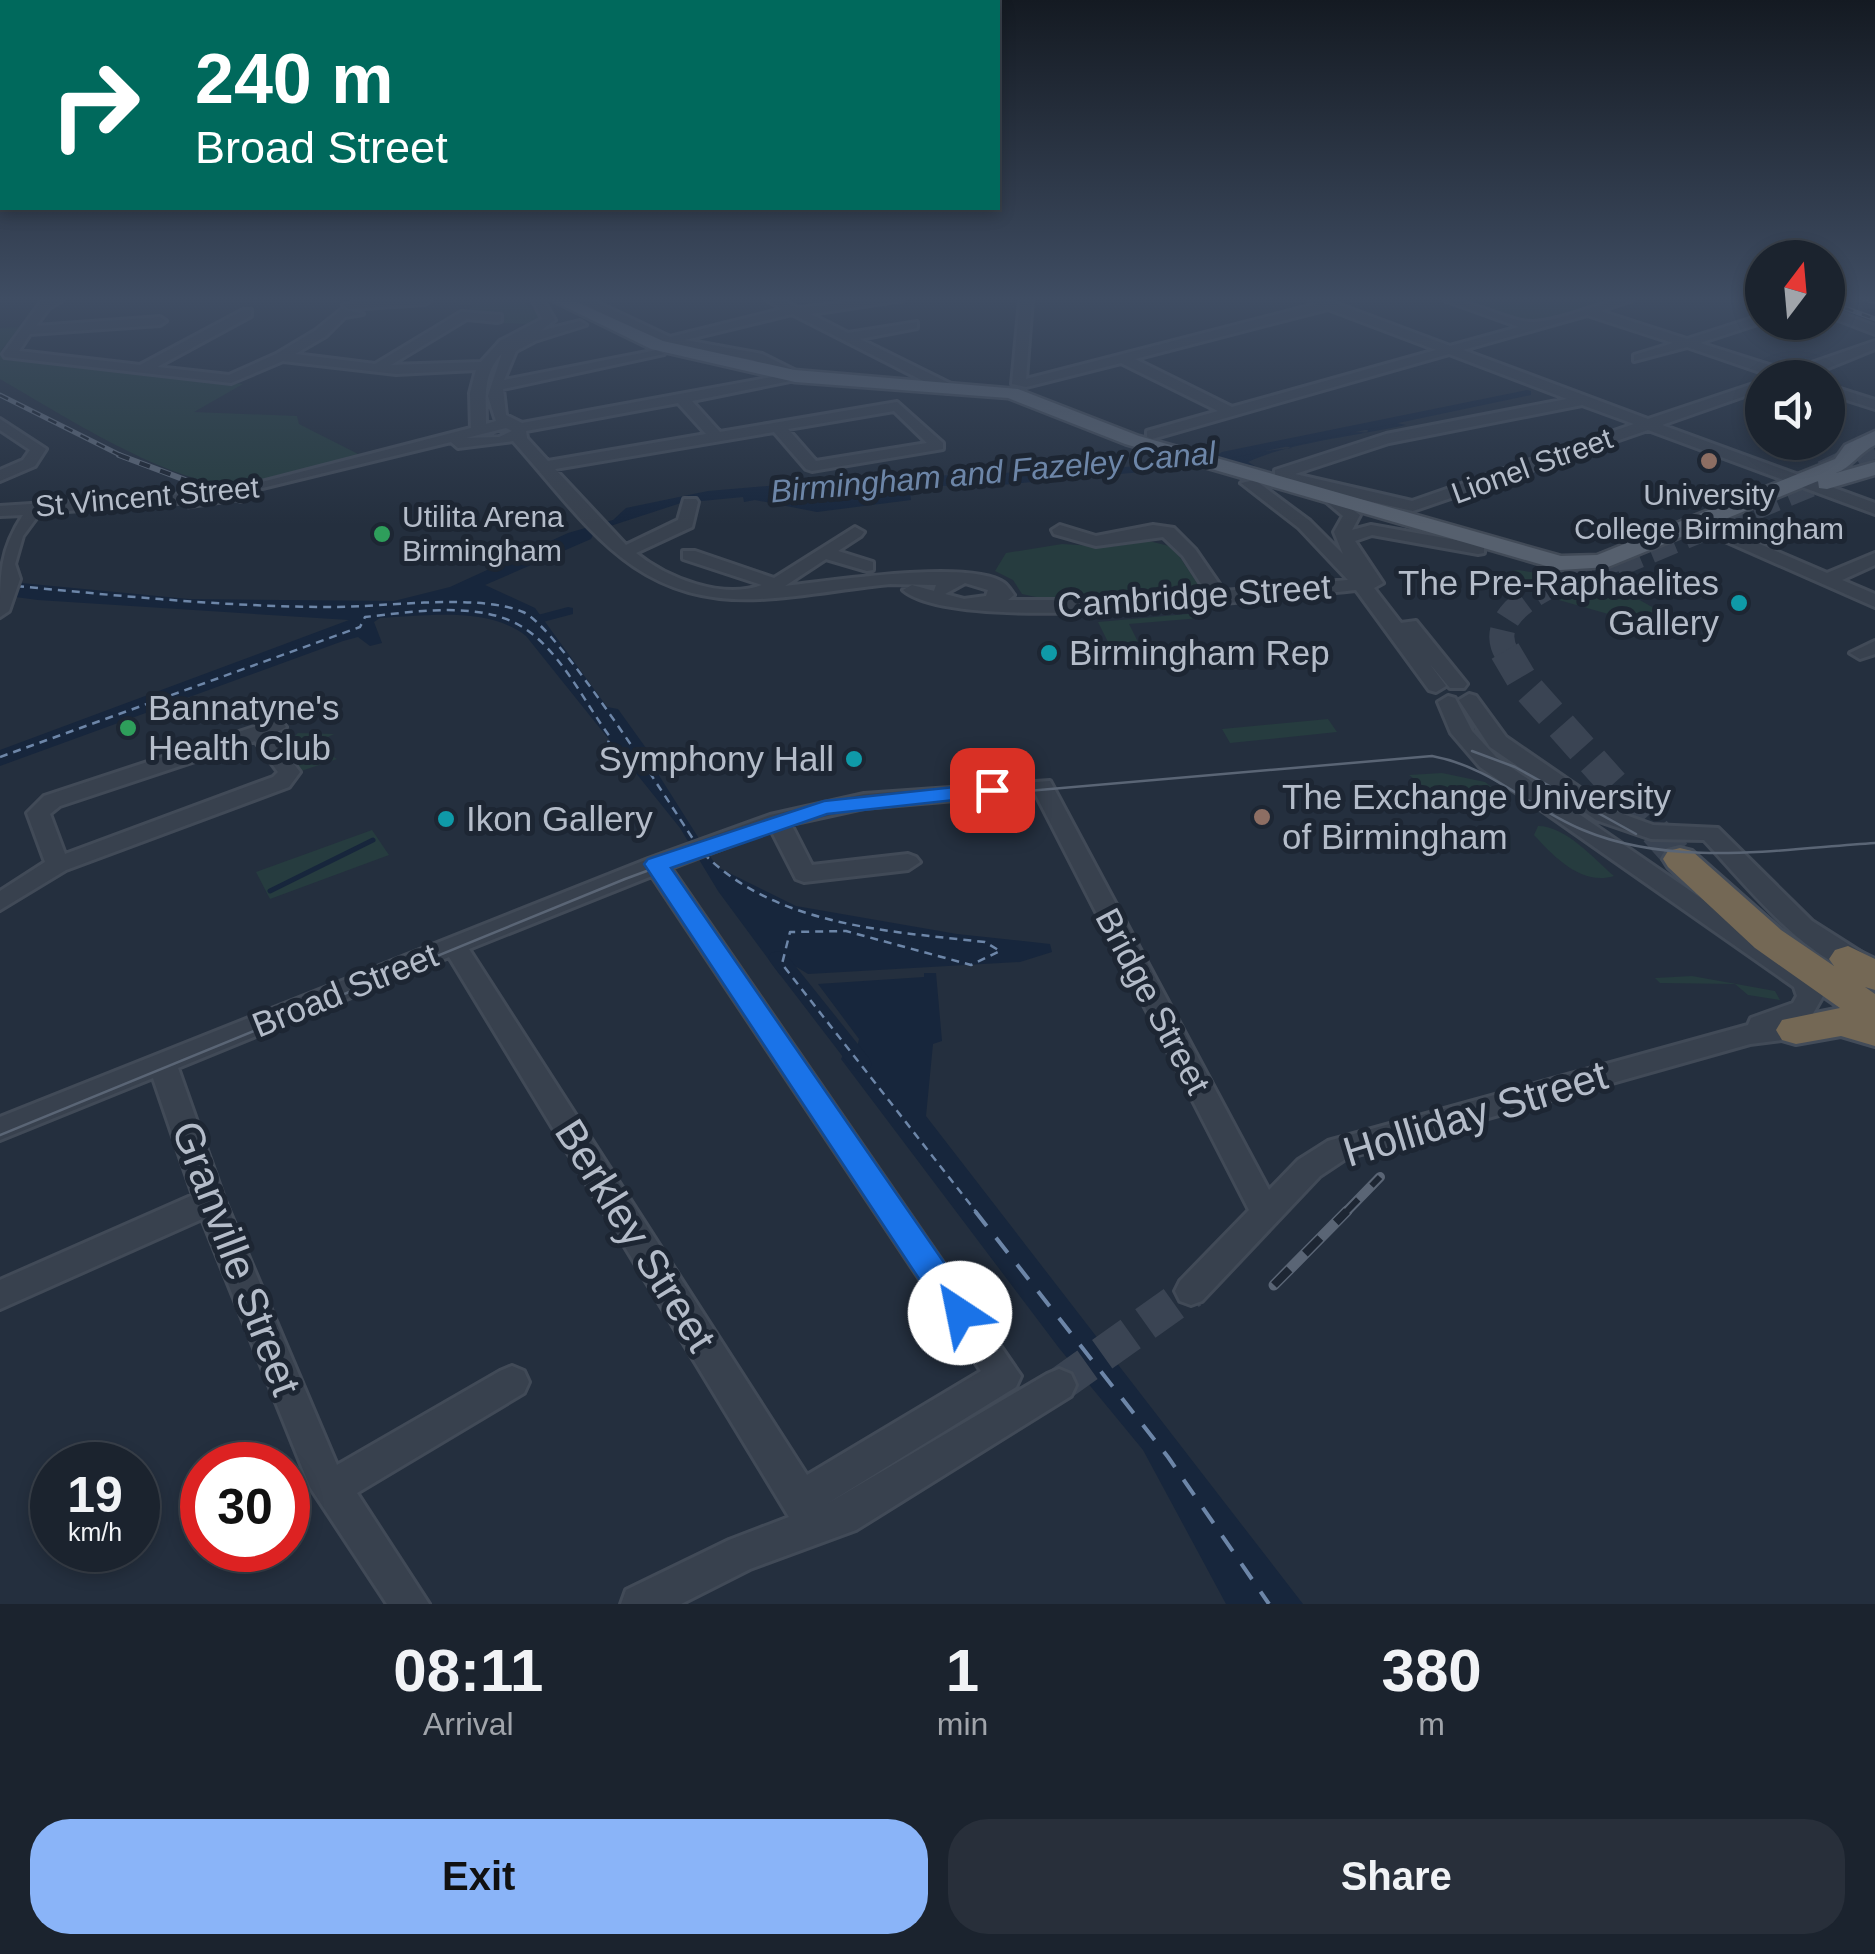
<!DOCTYPE html>
<html lang="en">
<head>
<meta charset="utf-8">
<style>
  body { margin:0; font-family:Helvetica,sans-serif; background:#282f3a; color:#f1f3f6; height:100vh; display:flex; flex-direction:column; font-size:38px; white-space:nowrap }
  * { box-sizing:border-box; margin:0 }
  p { font-size:32px; color:#a0a4aa }
  .icon { flex:none; width:55px; height:55px; fill:none; stroke:currentColor; stroke-width:2; stroke-linecap:round; stroke-linejoin:round }
  .map { position:relative; height:1604px; overflow:hidden }
  .panel { display:flex; flex-direction:column; background:#1b232e; flex:1 }
  .panel>* { flex:none }
  .banner { position:absolute; left:0px; top:0px; width:1000px; height:210px; box-shadow:0 5px 15px #0003,0 0 0 2px #39404a; background:#00695c; color:#fff; overflow:hidden }
  .needle { width:65px; rotate:16deg }
  .tools { position:absolute; left:1745px; top:240px; display:grid; gap:20px }
  .tools a { display:grid; place-items:center; width:100px; height:100px; border-radius:50%; background:#1b232e; box-shadow:0 5px 15px #0003,0 0 0 2px #39404a; font-size:50px }
  .speed { position:absolute; left:30px; top:1442px; display:flex; gap:20px; font-size:50px; font-weight:700; text-align:center }
  .speed>* { display:grid; place-content:center; width:130px; height:130px; border-radius:50%; background:#1b232e; box-shadow:0 5px 15px #0003,0 0 0 2px #39404a; line-height:1 }
  .speed small { font-size:25px; font-weight:400 }
  .speed .limit { border:15px solid #d22; background:#fff; color:#111 }
  .pin { position:absolute; display:grid; place-items:center; width:85px; height:85px; color:#fff; margin:-42px; border-radius:20px; box-shadow:0 5px 15px #0006 }
  .me { position:absolute; width:110px; margin:-55px; rotate:326deg; stroke-linejoin:round; filter:drop-shadow(0 0 8px #0008) }
  .turn { display:flex; align-items:center; gap:35px; height:210px; padding:0 30px; font-size:45px }
  .turn .icon { width:130px; height:130px; stroke-width:2.5 }
  .turn b { display:block; font-size:70px; line-height:85px }
  .eta { display:flex; justify-content:space-evenly; align-items:center; height:170px; text-align:center }
  .eta b { font-size:60px; font-weight:600; line-height:70px }
  .primary-button { display:flex; gap:20px; margin-top:auto; padding:20px 30px }
  .primary-button a { flex:1; height:115px; border-radius:40px; background:#8ab4f8; color:#111; font-size:40px; font-weight:600; line-height:115px; text-align:center }
  .primary-button a+a { background:#282f3a; color:#f1f3f6 }
  .map>svg:first-child { display:block }
</style>
</head>
<body>
<div class="map">
<svg width="1875" height="1604" viewBox="0 0 1875 1604">
  <rect width="100%" height="100%" fill="#242f3e"/>
  <!-- green -->
  <path fill="#263c3f" d="M 522,300 L 543,318 L 536,325 L 494,322 L 505,315 L 467,311 L 473,306 L 442,301 Z
    M 1458,300 L 1615,300 L 1533,324 Z
    M 22,327 L 1,350 L 7,356 L 243,384 L 194,412 L 297,416 L 299,424 L 360,455 C 322,467 280,486 240,486 C 169,485 61,414 0,379 L 0,328 Z
    M 1149,541 L 1173,547 L 1202,590 C 1142,597 1082,609 1022,594 L 1013,580 L 995,571 L 1006,553 L 1062,544 L 1110,547 Z
    M 1518,570 L 1613,585 L 1668,616 L 1633,621 L 1502,584 L 1502,573 Z
    M 1198,613 L 1201,618 L 1129,624 L 1149,664 L 1120,666 L 1098,622 Z
    M 1328,719 L 1337,732 L 1230,743 L 1222,729 Z
    M 298,733 L 334,734 L 314,744 L 337,759 L 298,772 L 281,749 Z
    M 1442,773 L 1485,782 L 1507,799 L 1498,801 L 1475,790 L 1431,792 L 1409,775 Z
    M 1538,826 C 1566,826 1594,859 1614,876 C 1582,886 1554,857 1534,835 Z
    M 372,830 L 389,855 L 270,899 L 256,872 Z
    M 1692,976 L 1775,991 L 1780,1000 L 1748,995 L 1735,984 L 1660,983 L 1655,978 Z"/>
  <!-- water -->
  <path fill="#17263c" d="M 1383,420 L 1406,425 C 1362,435 1286,443 1248,462 L 1255,466 L 1212,459 L 1179,464 L 1174,469 L 990,486 L 774,485 L 811,492 L 910,494 L 911,500 L 817,512 L 755,500 L 744,502 L 743,497 L 681,503 L 595,531 L 591,539 L 485,585 L 535,608 L 607,707 L 618,709 L 656,762 L 653,766 L 717,867 L 796,906 L 957,934 L 1050,944 L 1052,952 L 1020,962 L 808,974 L 795,966 L 791,976 L 780,975 L 718,891 L 680,828 L 526,636 C 488,606 425,616 380,618 L 374,622 L 382,643 L 370,646 L 358,637 L 343,641 L 0,766 L 0,750 L 349,620 L 38,600 L 0,595 L 0,587 L 21,589 L 0,586 L 0,581 L 189,599 L 394,601 L 450,587 L 568,533 L 613,520 L 626,508 L 708,491 L 837,480 L 1117,468 L 1292,448 L 1279,444 C 1291,438 1354,430 1367,433 L 1368,430 L 1354,429 Z
    M 924,973 L 936,973 L 942,1041 L 933,1044 L 926,1116 L 1303,1604 L 1226,1604 L 1143,1450 L 1059,1348 L 841,1059 L 847,1047 L 857,1048 L 859,1039 L 818,984 L 924,977 Z"/>
  <g fill="none" stroke-linecap="round" stroke-linejoin="round">
    <!-- stream -->
    <path stroke="#17263c" stroke-width="5" d="M 270,891 L 373,840"/>
    <!-- canal -->
    <path fill="#17263c" fill-rule="evenodd" d="M 1875,308 L 1875,314 L 1828,323 L 1826,322 L 1828,317 Z
      M 1796,322 L 1817,322 L 1779,332 L 1774,329 Z
      M 1527,390 L 1531,391 L 1531,395 L 1222,460 L 1216,456 L 1222,452 Z
      M 568,607 L 573,608 L 573,614 L 524,627 L 517,623 L 519,620 Z
      M 778,951 L 785,953 L 869,1058 L 872,1064 L 869,1070 L 861,1072 L 853,1070 L 771,963 L 768,958 L 771,953 Z"/>
    <!-- ferry-far1 -->
    <path stroke="#6d86a8" stroke-width="2.5" stroke-dasharray="8 6" stroke-linecap="butt" d="M 16,586 C 122,596 227,607 334,607 C 384,607 478,593 523,612 C 558,627 668,801 695,842
      M 0,757 L 360,627 L 365,617 C 413,612 481,600 524,628 C 561,652 585,703 610,737 L 608,743
      M 703,853 C 776,926 887,931 985,942 L 1000,951 L 971,965 L 846,931 L 790,932 L 782,964 L 977,1213"/>
    <!-- ferry -->
    <path stroke="#6d86a8" stroke-width="4" stroke-dasharray="19 15" stroke-linecap="butt" d="M 975,1211 L 1168,1457 L 1269,1604"/>
    <!-- minor-tunnel -->
    <path stroke="#3a4453" stroke-width="35" stroke-dasharray="35 18" stroke-linecap="butt" d="M 1059,1385 L 1191,1291"/>
    <!-- highway-tunnel-far2 -->
    <path stroke="#3a4453" stroke-width="20" stroke-dasharray="20 10" stroke-linecap="butt" d="M 1856,457 L 1875,448"/>
    <!-- highway-tunnel-far1 -->
    <path stroke="#3a4453" stroke-width="25" stroke-dasharray="25 12" stroke-linecap="butt" d="M 1823,473 L 1861,455
      M 1616,565 L 1843,471
      M 1507,654 C 1475,600 1600,566 1635,552"/>
    <!-- highway-tunnel -->
    <path stroke="#3a4453" stroke-width="31" stroke-dasharray="31 16" stroke-linecap="butt" d="M 1505,651 L 1525,685 L 1680,859"/>
    <defs>
      <path id="minor" d="M 46,300 L 63,300 L 49,308 L 36,326 L 160,317 L 166,321 L 160,325 L 30,334 L 19,351 L 140,365 L 243,310 L 251,310 L 251,316 L 157,367 L 229,375 L 276,354 L 316,330 L 342,309 L 363,314 L 345,317 L 326,336 L 295,354 L 375,364 L 461,312 L 501,315 L 501,321 L 497,322 L 467,319 L 391,365 L 481,362 L 500,341 L 542,319 L 533,300 L 543,300 L 555,320 L 540,331 L 580,321 L 586,325 L 535,341 L 516,351 L 504,380 L 657,350 L 664,354 L 503,389 L 506,415 L 522,423 L 783,375 L 753,360 L 661,343 L 576,300 L 592,300 L 670,337 L 782,309 L 767,300 L 782,300 L 799,308 L 867,300 L 903,300 L 811,314 L 848,333 L 917,322 L 917,328 L 860,339 L 957,387 L 957,393 L 947,393 L 792,314 L 685,340 L 762,354 L 800,373 L 800,379 L 692,401 L 720,432 L 897,402 L 943,443 L 943,449 L 812,471 L 806,469 L 774,432 L 555,469 L 626,545 L 678,520 L 684,499 L 696,499 L 698,502 L 692,527 L 636,553 C 667,578 722,600 762,585 L 683,559 L 683,551 L 695,551 L 774,578 L 855,527 L 864,532 L 861,536 L 838,551 L 873,562 L 873,570 L 867,571 L 826,559 L 785,586 C 829,581 971,559 1004,583 C 1008,586 1011,591 1014,595 L 1008,600 L 1121,600 L 1207,593 L 1183,556 L 1163,537 L 1096,546 L 1054,534 L 1052,530 L 1060,525 L 1096,536 L 1153,525 L 1174,528 L 1195,549 L 1224,591 L 1348,580 L 1299,528 L 1241,483 L 1255,480 L 1310,521 L 1343,554 L 1334,532 L 1343,516 L 1323,499 L 1331,494 L 1360,515 L 1352,530 L 1371,525 L 1484,545 L 1484,553 L 1478,554 L 1372,535 L 1355,541 L 1383,583 L 1374,588 L 1401,623 L 1416,621 L 1467,684 L 1464,688 L 1450,688 L 1429,663 L 1446,686 L 1436,692 L 1429,690 L 1356,590 C 1274,598 958,637 903,590 L 912,585 L 934,591 L 936,585 L 890,584 C 847,588 803,597 760,599 C 633,605 589,526 513,441 L 458,448 L 451,442 L 242,493 L 242,487 L 471,428 L 470,393 L 476,370 L 396,374 L 283,361 L 231,383 L 5,357 L 3,354 L 41,302 ZM 502,353 L 488,396 L 496,421 L 486,424 C 486,397 482,375 502,353 ZM 678,403 L 706,434 L 548,461 L 527,438 L 526,431 ZM 894,411 L 927,443 L 816,461 L 788,429 ZM 506,428 L 512,431 L 499,437 L 466,438 ZM 965,583 L 988,590 L 986,596 L 964,599 L 945,594 Z
        M 369,300 L 431,300 L 425,304 L 349,309 L 343,305 Z
        M 1020,300 L 1032,300 L 1026,379 L 1317,304 L 1310,300 L 1327,300 L 1450,346 L 1519,327 L 1444,300 C 1475,300 1509,323 1534,322 C 1568,320 1598,300 1633,300 L 1600,311 L 1687,339 L 1762,315 L 1764,322 L 1700,343 L 1788,371 L 1875,341 L 1875,349 L 1804,378 L 1777,378 L 1687,347 L 1634,361 L 1634,355 L 1673,343 L 1587,315 L 1463,350 L 1648,419 L 1762,381 L 1762,390 L 1662,425 L 1875,503 L 1875,514 L 1648,430 L 1413,511 L 1292,484 L 1275,476 L 1275,470 L 1386,434 L 1567,399 L 1449,354 L 1152,439 L 1147,437 L 1147,431 L 1218,411 L 1121,363 L 1026,387 L 1012,384 ZM 1328,309 L 1436,350 L 1232,407 L 1135,359 ZM 1582,405 L 1634,424 L 1412,501 L 1295,474 L 1389,443 Z
        M 1828,308 L 1875,326 L 1875,334 L 1828,316 Z
        M 1828,385 L 1875,400 L 1875,409 L 1828,394 Z
        M 0,419 L 46,449 L 35,466 L 0,481 L 0,470 L 23,460 L 30,450 L 0,430 Z
        M 186,494 L 194,499 L 192,502 L 40,513 L 23,536 L 15,564 L 20,579 L 9,611 L 0,617 C 0,574 0,550 23,515 L 0,516 L 0,506 Z
        M 1713,524 L 1827,573 L 1875,553 L 1875,565 L 1842,580 L 1875,594 L 1875,607 L 1707,533 L 1705,529 Z
        M 1875,641 L 1875,654 L 1860,659 L 1850,653 Z
        M 1469,694 L 1476,696 L 1506,737 L 1612,810 L 1653,825 L 1718,828 L 1812,921 L 1875,961 L 1875,981 C 1804,960 1752,892 1704,840 L 1651,839 L 1596,820 L 1490,747 L 1459,700 Z
        M 1448,696 L 1455,698 L 1472,731 L 1496,757 L 1814,976 L 1823,996 L 1811,1017 L 1799,1021 L 1810,1030 L 1806,1037 L 1750,1044 L 1347,1158 L 1320,1176 L 1202,1301 L 1191,1305 L 1180,1301 L 1175,1291 L 1180,1281 L 1249,1210 L 1035,793 L 864,808 L 791,824 L 812,865 L 908,854 L 916,857 L 920,862 L 908,870 L 804,882 L 796,879 L 771,830 L 671,868 L 1021,1376 L 1016,1387 L 825,1505 L 1047,1374 L 1059,1369 L 1071,1374 L 1076,1385 L 1071,1396 L 856,1530 L 750,1569 L 681,1604 L 621,1604 L 626,1590 L 729,1540 L 789,1517 L 449,957 L 178,1068 L 225,1201 L 337,1465 L 500,1371 L 512,1366 L 524,1371 L 529,1382 L 524,1393 L 357,1493 L 429,1604 L 387,1604 L 310,1487 L 202,1219 L 0,1309 L 0,1280 L 193,1195 L 153,1078 L 0,1140 L 0,1117 L 648,859 L 770,815 L 864,794 L 1050,781 L 1269,1190 L 1298,1160 L 1328,1141 L 1748,1025 L 1751,1018 L 1793,1003 L 1797,996 L 1794,987 L 1480,767 L 1451,733 L 1438,702 ZM 652,876 L 981,1371 L 807,1475 L 469,949 Z
        M 272,716 L 279,718 L 286,727 L 272,735 L 300,772 L 289,787 L 66,870 L 0,910 L 0,891 L 45,862 L 27,813 L 44,796 L 263,724 L 265,718 ZM 255,741 L 278,772 L 273,777 L 65,854 L 50,814 L 60,806 Z"/>
      <path id="major" d="M 551,300 L 572,300 L 663,341 L 795,370 L 1018,389 L 1139,436 L 1561,556 L 1597,555 L 1835,459 L 1845,445 L 1875,431 L 1875,445 C 1859,453 1852,467 1836,473 L 1875,462 L 1875,475 L 1827,489 L 1819,488 L 1818,481 L 1608,567 L 1560,570 L 1125,444 L 1008,398 L 795,382 L 651,349 Z"/>
      <path id="highway" d="M 1680,848 L 1692,851 L 1781,930 L 1834,966 L 1829,959 L 1835,950 L 1848,946 L 1875,959 L 1875,990 L 1865,987 L 1875,994 L 1875,1046 L 1841,1036 L 1796,1044 L 1782,1040 L 1776,1030 L 1782,1020 L 1840,1008 L 1755,948 L 1668,867 L 1663,859 L 1668,851 Z"/>
    </defs>
    <!-- minor casing -->
    <use href="#minor" stroke="#414a57" stroke-width="6"/>
    <!-- major casing -->
    <use href="#major" stroke="#414a57" stroke-width="5"/>
    <!-- highway casing -->
    <use href="#highway" stroke="#434c59" stroke-width="6"/>
    <!-- minor -->
    <use href="#minor" fill="#38414e" fill-rule="evenodd"/>
    <!-- major -->
    <use href="#major" fill="#56606e" fill-rule="evenodd"/>
    <!-- highway -->
    <use href="#highway" fill="#746855" fill-rule="evenodd"/>
    <!-- tram -->
    <path stroke="#5a6575" stroke-width="2.5" d="M 1864,300 L 1875,303
      M 1472,751 L 1515,767 L 1636,834
      M 0,1135 L 625,879 L 780,822 L 843,807 L 1432,756 C 1492,767 1529,808 1583,830 C 1674,868 1780,849 1875,843"/>
    <defs>
      <path id="rail-far3" d="M 1828,302 L 1875,319
        M 0,395 L 124,457"/>
      <path id="rail-far2" d="M 119,455 L 241,501"/>
      <path id="rail-far1" d="M 1345,1213 L 1380,1177"/>
      <path id="rail" d="M 1274,1285 L 1347,1211"/>
    </defs>
    <!-- rail-far3 casing -->
    <use href="#rail-far3" stroke="#5a6575" stroke-width="5"/>
    <!-- rail-far2 casing -->
    <use href="#rail-far2" stroke="#5a6575" stroke-width="6"/>
    <!-- rail-far1 casing -->
    <use href="#rail-far1" stroke="#5a6575" stroke-width="10"/>
    <!-- rail casing -->
    <use href="#rail" stroke="#5a6575" stroke-width="11"/>
    <!-- rail-far3 -->
    <use href="#rail-far3" stroke="#1d2633" stroke-width="2.5" stroke-dasharray="9" stroke-linecap="butt"/>
    <!-- rail-far2 -->
    <use href="#rail-far2" stroke="#1d2633" stroke-width="4" stroke-dasharray="11" stroke-linecap="butt"/>
    <!-- rail-far1 -->
    <use href="#rail-far1" stroke="#1d2633" stroke-width="6" stroke-dasharray="19" stroke-linecap="butt"/>
    <!-- rail -->
    <use href="#rail" stroke="#1d2633" stroke-width="8" stroke-dasharray="22" stroke-linecap="butt"/>
    <defs>
      <path id="minor-bridge" d="M 186,499 L 248,490"/>
    </defs>
    <!-- minor-bridge casing -->
    <use href="#minor-bridge" stroke="#414a57" stroke-width="21" stroke-linecap="butt"/>
    <!-- minor-bridge -->
    <use href="#minor-bridge" stroke="#38414e" stroke-width="18"/>
  </g>
  <!-- sky -->
  <linearGradient id="sky" x2="0" y2="1"><stop stop-color="#141a22"/><stop offset="0.57" stop-color="#3f4d63"/><stop offset="1" stop-color="#3f4d63" stop-opacity="0"/></linearGradient>
  <rect width="1875" height="525" fill="url(#sky)"/>
  <!-- route -->
  <path fill="#1a73e8" stroke="#114b97" stroke-width="2.5" d="M 992,783 L 1000,785 L 1000,795 L 827,814 L 671,868 L 972,1303 L 977,1313 L 972,1324 L 960,1328 L 949,1324 L 644,864 L 648,859 L 824,801 Z"/>
  <!-- markers -->
  <g fill="#8d6e63" stroke="#1d2633" stroke-width="4">
    <circle cx="1709" cy="461" r="10"/>
    <circle cx="1262" cy="817" r="10"/>
  </g>
  <g fill="#2e9e5b" stroke="#1d2633" stroke-width="4">
    <circle cx="382" cy="534" r="10"/>
    <circle cx="128" cy="728" r="10"/>
  </g>
  <g fill="#0f9aa8" stroke="#1d2633" stroke-width="4">
    <circle cx="1739" cy="603" r="10"/>
    <circle cx="1049" cy="653" r="10"/>
    <circle cx="854" cy="759" r="10"/>
    <circle cx="446" cy="819" r="10"/>
  </g>
  <g text-anchor="middle" stroke-width="10" stroke-linejoin="round" paint-order="stroke">
    <!-- far-street labels -->
    <g font-size="30" fill="#b4bcc9" stroke="#1d2633">
      <text transform="translate(1532 466) rotate(-20)" y="10">Lionel Street</text>
      <text transform="translate(147 497) rotate(-5)" y="10">St Vincent Street</text>
    </g>
    <!-- far-poi labels -->
    <g font-size="30" fill="#b4bcc9" stroke="#1d2633">
      <text x="1709" y="505">University<tspan x="1709" dy="34">College Birmingham</tspan></text>
      <text x="402" y="527" text-anchor="start">Utilita Arena<tspan x="402" dy="34">Birmingham</tspan></text>
    </g>
    <!-- far-water labels -->
    <g font-size="32" font-style="italic" fill="#6d86a8" stroke="#1d2633">
      <text transform="translate(993 472) rotate(-5)" y="11">Birmingham and Fazeley Canal</text>
    </g>
    <!-- poi labels -->
    <g font-size="35" fill="#b4bcc9" stroke="#1d2633" text-anchor="start">
      <text x="1719" y="595" text-anchor="end">The Pre-Raphaelites<tspan x="1719" dy="40">Gallery</tspan></text>
      <text x="1069" y="665">Birmingham Rep</text>
      <text x="148" y="720">Bannatyne's<tspan x="148" dy="40">Health Club</tspan></text>
      <text x="834" y="771" text-anchor="end">Symphony Hall</text>
      <text x="1282" y="809">The Exchange University<tspan x="1282" dy="40">of Birmingham</tspan></text>
      <text x="466" y="831">Ikon Gallery</text>
    </g>
    <!-- street labels -->
    <g font-size="35" fill="#b4bcc9" stroke="#1d2633">
      <text transform="translate(1194 596) rotate(-4)" y="12">Cambridge Street</text>
      <text transform="translate(345 990) rotate(-22)" y="12">Broad Street</text>
      <text transform="translate(1153 1001) rotate(62)" y="12">Bridge Street</text>
    </g>
    <!-- near-street labels -->
    <g font-size="42" fill="#b4bcc9" stroke="#1d2633">
      <text transform="translate(1475 1113) rotate(-17)" y="15">Holliday Street</text>
      <text transform="translate(636 1235) rotate(58)" y="15">Berkley Street</text>
      <text transform="translate(237 1258) rotate(69)" y="15">Granville Street</text>
    </g>
  </g>
</svg>
<div class="tools">
<a><svg class="needle" viewBox="-14 -14 28 28"><path d="M0-13l5 13h-10z" fill="#e53935"/><path d="M0 13l5-13h-10z" fill="#a0a4aa"/></svg></a>
<a><svg class="icon" aria-label="sound" viewBox="0 0 24 24"><path d="M4 9h4l5-4v14l-5-4H4zM17 9q2 3 0 6"/></svg></a>
</div>
<div class="speed"><div>19<small>km/h</small></div><div class="limit">30</div></div>
<div class="pin" style="left:992px;top:790px;background:#d93025"><svg class="icon" aria-label="arrive" viewBox="0 0 24 24"><path d="M6 21V4h12l-3 4 3 4H6"/></svg></div>
<svg class="me" style="left:960px;top:1313px" viewBox="-20 -20 40 40"><circle r="19" fill="#fff"/><path d="M0-13L10 11 0 6-10 11z" fill="#1a73e8"/></svg>
<div class="banner">
<div class="turn"><svg class="icon" aria-label="right" viewBox="0 0 24 24"><path d="M7 20v-9h11M14 6l5 5-5 5"/></svg><div><b>240 m</b>Broad Street</div></div>
</div>
</div>
<section class="panel">
<div class="eta">
<div><b>08:11</b><p>Arrival</p></div>
<div><b>1</b><p>min</p></div>
<div><b>380</b><p>m</p></div>
</div>
<div class="primary-button"><a>Exit</a><a>Share</a></div>
</section>
</body>
</html>
